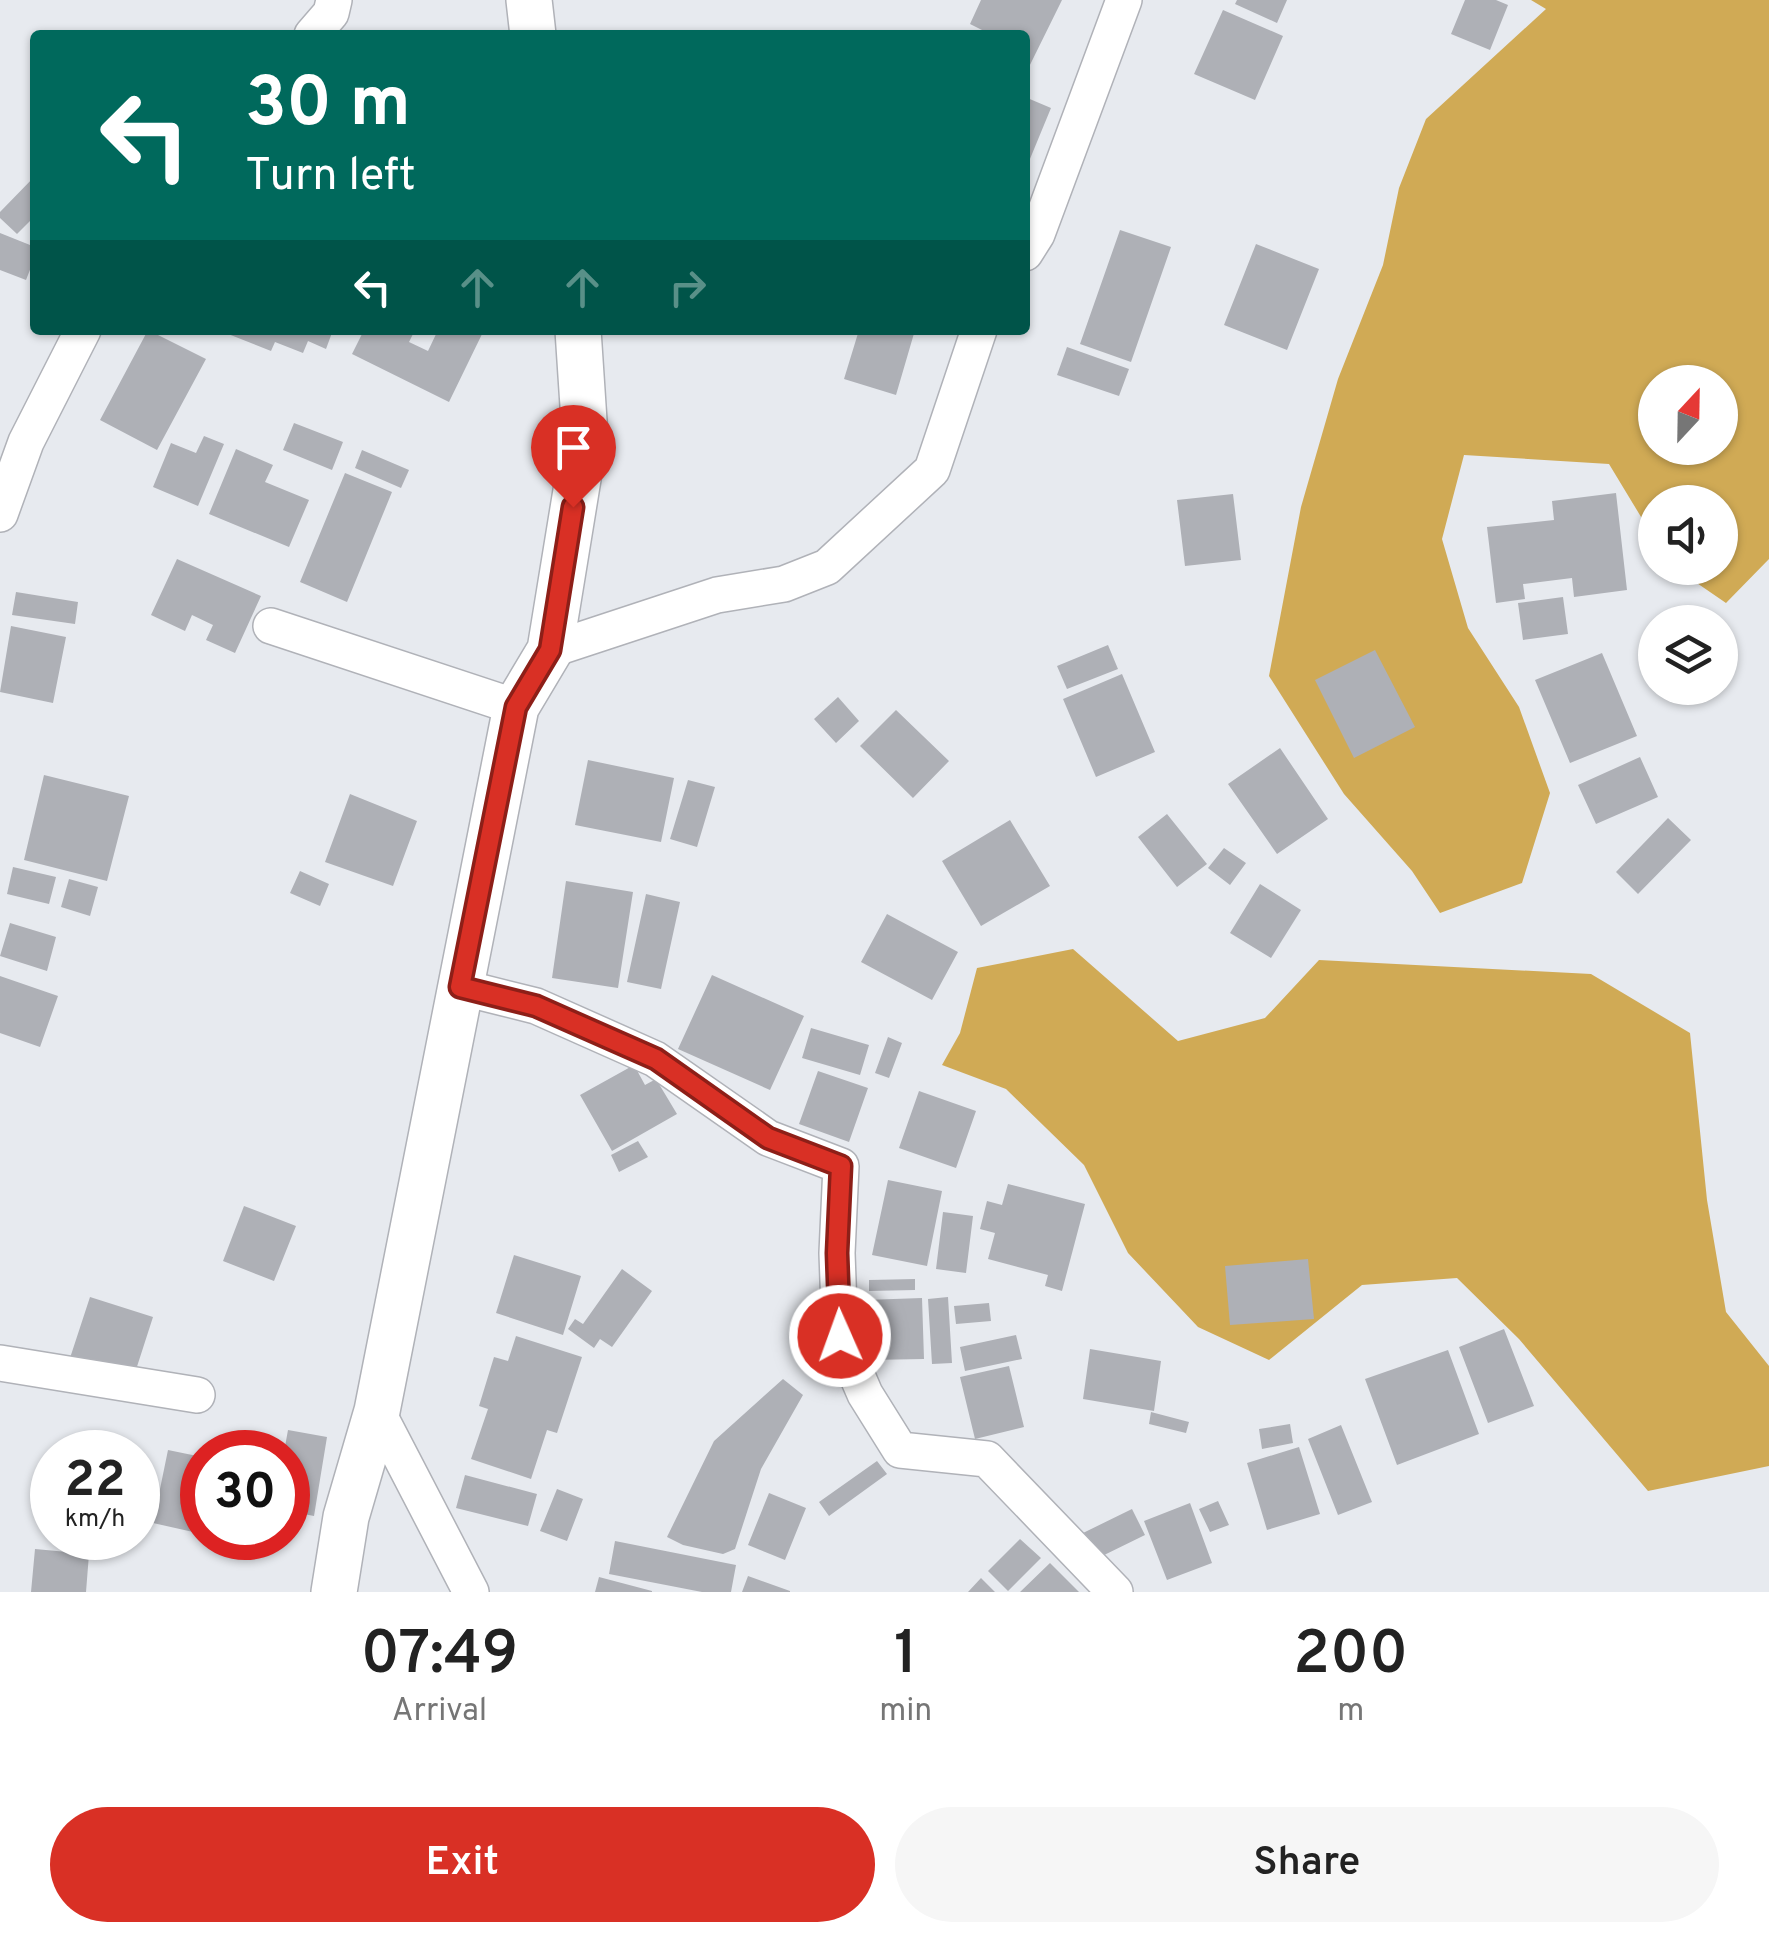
<!DOCTYPE html>
<html lang="en">
<head>
<meta charset="utf-8">
<style>
  body { margin:0; font-family:Overpass,sans-serif; background:#f6f6f6; color:#222; height:100vh; display:flex; flex-direction:column; font-size:38px; white-space:nowrap }
  * { box-sizing:border-box; margin:0 }
  p { font-size:32px; color:#767676 }
  .icon { flex:none; width:55px; height:55px; fill:none; stroke:currentColor; stroke-width:2; stroke-linecap:round; stroke-linejoin:round }
  .map { position:relative; height:1592px; overflow:hidden }
  .panel { display:flex; flex-direction:column; background:#fff; flex:1 }
  .panel>* { flex:none }
  .banner { position:absolute; left:30px; top:30px; width:1000px; height:305px; border-radius:10px; box-shadow:0 2px 8px #0004; background:#00695c; color:#fff; overflow:hidden }
  .needle { width:65px; rotate:22deg }
  .buttons { position:absolute; left:1638px; top:365px; display:grid; gap:20px }
  .buttons a { display:grid; place-items:center; width:100px; height:100px; border-radius:50%; background:#fff; box-shadow:0 2px 8px #0004; font-size:50px }
  .speed { position:absolute; left:30px; top:1430px; display:flex; gap:20px; font-size:50px; font-weight:700; text-align:center }
  .speed>* { display:grid; place-content:center; width:130px; height:130px; border-radius:50%; background:#fff; box-shadow:0 2px 8px #0004; line-height:1 }
  .speed small { font-size:25px; font-weight:400 }
  .speed .limit { border:15px solid #d22; background:#fff; color:#111 }
  .pin { position:absolute; display:grid; place-items:center; width:85px; height:85px; color:#fff; margin:-102px -42px; border-radius:50% 50% 50% 0; rotate:-45deg; box-shadow:0 0 10px #0007 }
  .pin .icon { rotate:45deg }
  .me { position:absolute; width:110px; margin:-55px; rotate:358deg; stroke-linejoin:round; filter:drop-shadow(0 0 8px #0008) }
  .turn { display:flex; align-items:center; gap:35px; height:210px; padding:0 50px; font-size:45px }
  .turn .icon { width:130px; height:130px; stroke-width:2.5 }
  .turn b { display:block; font-size:70px; line-height:85px }
  .lanes { display:flex; align-items:center; height:95px; padding:0 50px; background:#0003; justify-content:center; gap:50px; direction:ltr }
  .lanes .off { opacity:.35 }
  .eta { display:flex; justify-content:space-evenly; align-items:center; height:170px; text-align:center }
  .eta b { font-size:60px; font-weight:600; line-height:70px }
  .cta { display:flex; gap:20px; margin-top:auto; padding:20px 50px }
  .cta a { flex:1; height:115px; border-radius:60px; background:#d93025; color:#fff; font-size:40px; font-weight:600; line-height:115px; text-align:center }
  .cta a+a { background:#f6f6f6; color:#222 }
  .map>svg:first-child { display:block }
</style>
</head>
<body>
<div class="map">
<svg width="1769" height="1592" viewBox="0 0 1769 1592">
  <rect width="100%" height="100%" fill="#e7eaef"/>
  <!-- forest -->
  <path fill="#d0aa55" fill-rule="evenodd" d="M 1531,0 L 1769,0 L 1769,559 L 1726,603 L 1675,568 L 1720,568 L 1720,502 L 1655,502 L 1655,540 L 1609,464 L 1464,455 L 1442,539 L 1468,628 L 1519,707 L 1550,793 L 1522,883 L 1440,913 L 1412,871 L 1344,794 L 1269,676 L 1301,507 L 1338,379 L 1383,265 L 1399,188 L 1426,119 L 1546,9 ZM 1655,382 L 1720,382 L 1720,448 L 1655,448 Z
    M 1073,949 L 1178,1041 L 1265,1018 L 1319,960 L 1591,974 L 1690,1033 L 1707,1200 L 1726,1312 L 1769,1366 L 1769,1466 L 1648,1491 L 1519,1339 L 1457,1278 L 1362,1285 L 1269,1360 L 1198,1327 L 1128,1253 L 1084,1165 L 1006,1089 L 942,1065 L 960,1033 L 977,968 Z"/>
  <!-- building -->
  <path fill="#aeb0b6" d="M 981,0 L 1062,0 L 1025,75 L 1025,35 L 979,35 L 982,30 L 970,24 Z
    M 1237,0 L 1287,0 L 1277,23 L 1235,4 Z
    M 1465,0 L 1496,0 L 1508,5 L 1490,50 L 1451,34 Z
    M 1223,10 L 1283,36 L 1255,100 L 1194,74 Z
    M 1025,97 L 1051,108 L 1025,171 Z
    M 35,176 L 35,216 L 17,234 L 0,218 L 0,212 Z
    M 1120,230 L 1171,247 L 1131,362 L 1080,344 Z
    M 0,233 L 35,247 L 35,257 L 26,280 L 0,270 Z
    M 1256,244 L 1319,269 L 1287,350 L 1224,325 Z
    M 148,330 L 206,359 L 157,450 L 100,420 Z
    M 218,330 L 333,330 L 326,349 L 308,341 L 303,353 L 275,342 L 271,351 Z
    M 364,330 L 415,330 L 409,342 L 428,351 L 438,330 L 484,330 L 449,402 L 352,354 Z
    M 859,330 L 915,330 L 896,395 L 844,379 Z
    M 1067,347 L 1129,369 L 1119,396 L 1057,375 Z
    M 294,423 L 343,442 L 332,470 L 283,450 Z
    M 204,436 L 224,444 L 198,506 L 153,487 L 171,443 L 196,453 Z
    M 236,449 L 273,465 L 265,482 L 309,500 L 289,547 L 209,514 Z
    M 362,450 L 409,470 L 401,488 L 355,468 Z
    M 345,473 L 392,492 L 347,602 L 300,582 Z
    M 1616,493 L 1627,590 L 1574,597 L 1572,578 L 1523,584 L 1525,599 L 1496,603 L 1487,527 L 1554,520 L 1552,501 Z
    M 1233,494 L 1241,560 L 1185,566 L 1177,500 Z
    M 177,559 L 261,596 L 235,653 L 206,640 L 213,625 L 192,615 L 185,631 L 151,615 Z
    M 16,592 L 78,602 L 75,624 L 12,615 Z
    M 1563,597 L 1568,634 L 1523,640 L 1518,603 Z
    M 11,626 L 66,637 L 53,703 L 0,692 Z
    M 1108,645 L 1118,669 L 1067,689 L 1057,666 Z
    M 1375,650 L 1415,727 L 1354,758 L 1315,680 Z
    M 1602,653 L 1637,736 L 1570,763 L 1535,680 Z
    M 1122,674 L 1155,752 L 1096,777 L 1063,699 Z
    M 838,697 L 859,721 L 836,743 L 814,719 Z
    M 896,710 L 949,761 L 913,798 L 860,746 Z
    M 1280,748 L 1328,819 L 1277,854 L 1228,784 Z
    M 1640,757 L 1658,797 L 1596,824 L 1578,785 Z
    M 588,760 L 674,778 L 661,842 L 575,825 Z
    M 44,775 L 129,796 L 107,881 L 24,860 Z
    M 688,780 L 715,787 L 697,847 L 670,839 Z
    M 350,794 L 417,821 L 393,886 L 325,862 Z
    M 1167,814 L 1207,864 L 1177,887 L 1138,837 Z
    M 1668,818 L 1691,840 L 1638,894 L 1616,872 Z
    M 1010,820 L 1050,886 L 981,926 L 942,861 Z
    M 1224,848 L 1246,863 L 1230,885 L 1208,868 Z
    M 13,867 L 56,877 L 49,904 L 7,894 Z
    M 300,871 L 329,884 L 320,906 L 290,893 Z
    M 69,879 L 98,887 L 90,916 L 61,907 Z
    M 566,881 L 633,892 L 618,988 L 552,978 Z
    M 1260,884 L 1301,910 L 1271,958 L 1230,933 Z
    M 646,894 L 680,902 L 661,989 L 627,982 Z
    M 887,914 L 958,952 L 932,1000 L 861,962 Z
    M 10,923 L 56,937 L 47,971 L 0,956 Z
    M 712,975 L 804,1016 L 770,1090 L 678,1049 Z
    M 0,976 L 58,996 L 40,1047 L 0,1033 Z
    M 811,1028 L 869,1045 L 860,1075 L 802,1058 Z
    M 888,1037 L 902,1043 L 889,1078 L 875,1073 Z
    M 634,1065 L 645,1085 L 656,1079 L 677,1114 L 612,1151 L 580,1095 Z
    M 818,1071 L 868,1088 L 849,1142 L 799,1124 Z
    M 919,1091 L 976,1111 L 956,1168 L 899,1148 Z
    M 638,1141 L 648,1157 L 619,1172 L 611,1155 Z
    M 888,1180 L 942,1191 L 927,1266 L 872,1255 Z
    M 1008,1184 L 1085,1204 L 1062,1291 L 1045,1286 L 1048,1275 L 988,1259 L 995,1233 L 980,1229 L 987,1201 L 1002,1205 Z
    M 244,1206 L 296,1226 L 274,1281 L 223,1261 Z
    M 943,1212 L 973,1216 L 966,1273 L 936,1269 Z
    M 514,1255 L 581,1276 L 563,1335 L 496,1313 Z
    M 1308,1259 L 1314,1319 L 1230,1325 L 1225,1266 Z
    M 622,1269 L 652,1291 L 612,1347 L 600,1339 L 594,1348 L 568,1329 L 575,1319 L 583,1324 Z
    M 915,1279 L 915,1290 L 869,1291 L 869,1280 Z
    M 90,1297 L 153,1317 L 133,1379 L 70,1358 Z
    M 948,1297 L 952,1363 L 932,1364 L 928,1299 Z
    M 922,1298 L 924,1359 L 868,1360 L 865,1300 Z
    M 989,1303 L 991,1321 L 956,1324 L 954,1306 Z
    M 1504,1329 L 1534,1406 L 1488,1423 L 1459,1347 Z
    M 1016,1335 L 1022,1359 L 965,1371 L 960,1347 Z
    M 516,1336 L 582,1357 L 557,1433 L 547,1430 L 531,1479 L 471,1459 L 488,1409 L 479,1406 L 494,1357 L 508,1361 Z
    M 1090,1349 L 1161,1361 L 1154,1411 L 1083,1399 Z
    M 1448,1350 L 1479,1434 L 1397,1465 L 1365,1379 Z
    M 1009,1366 L 1024,1427 L 975,1439 L 960,1377 Z
    M 783,1379 L 803,1395 L 761,1469 L 735,1549 L 723,1554 L 683,1545 L 667,1537 L 714,1441 Z
    M 1151,1412 L 1189,1422 L 1186,1433 L 1149,1424 Z
    M 1290,1424 L 1293,1443 L 1262,1449 L 1259,1429 Z
    M 1341,1425 L 1372,1502 L 1338,1515 L 1308,1439 Z
    M 288,1430 L 327,1437 L 314,1516 L 288,1511 L 288,1452 L 284,1452 Z
    M 1299,1447 L 1320,1514 L 1267,1530 L 1247,1463 Z
    M 168,1450 L 202,1457 L 202,1534 L 153,1523 Z
    M 48,1452 L 52,1453 L 52,1507 L 32,1501 Z
    M 877,1461 L 887,1474 L 829,1516 L 819,1502 Z
    M 465,1475 L 537,1494 L 528,1526 L 456,1508 Z
    M 557,1489 L 583,1499 L 567,1541 L 540,1531 Z
    M 769,1493 L 806,1508 L 785,1560 L 748,1545 Z
    M 1218,1501 L 1229,1525 L 1210,1532 L 1199,1509 Z
    M 1190,1503 L 1212,1563 L 1167,1580 L 1144,1521 Z
    M 1132,1509 L 1145,1535 L 1096,1559 L 1083,1533 Z
    M 1020,1539 L 1041,1558 L 1008,1591 L 988,1571 Z
    M 615,1541 L 736,1565 L 731,1592 L 702,1592 L 609,1574 Z
    M 35,1549 L 89,1554 L 86,1592 L 31,1592 Z
    M 1050,1563 L 1079,1592 L 1020,1592 Z
    M 748,1576 L 790,1591 L 790,1592 L 742,1592 Z
    M 599,1577 L 652,1591 L 652,1592 L 595,1592 Z
    M 981,1578 L 995,1592 L 968,1592 Z"/>
  <g fill="none" stroke-linecap="round" stroke-linejoin="round">
    <defs>
      <path id="minor" d="M 312,35 L 331,13 L 334,0
        M 1025,253 L 1037,234 L 1124,0
        M 0,514 L 26,442 L 83,330
        M 271,626 L 516,707
        M 550,650 L 717,595 L 784,584 L 827,567 L 932,470 L 979,330
        M 460,987 L 536,1006 L 655,1059 L 768,1138 L 841,1166 L 837,1253 L 840,1336 L 865,1394 L 900,1450 L 987,1459 L 1115,1592
        M 0,1363 L 197,1395
        M 377,1411 L 471,1592"/>
      <path id="tertiary" d="M 529,0 L 533,35
        M 334,1592 L 346,1517 L 377,1411 L 516,707 L 550,650 L 585,436 L 578,330"/>
    </defs>
    <!-- minor casing -->
    <use href="#minor" stroke="#b0b2b8" stroke-width="38"/>
    <!-- tertiary casing -->
    <use href="#tertiary" stroke="#b0b2b8" stroke-width="48"/>
    <!-- minor -->
    <use href="#minor" stroke="#fff" stroke-width="35"/>
    <!-- tertiary -->
    <use href="#tertiary" stroke="#fff" stroke-width="45"/>
  </g>
  <g fill="none" stroke-linecap="round" stroke-linejoin="round">
    <defs>
      <path id="route" d="M 573,507 L 550,650 L 516,707 L 460,987 L 536,1006 L 656,1059 L 768,1138 L 841,1166 L 837,1253 L 840,1336"/>
    </defs>
    <!-- route casing -->
    <use href="#route" stroke="#8d1f18" stroke-width="25"/>
    <!-- route -->
    <use href="#route" stroke="#d93025" stroke-width="18"/>
  </g>
</svg>
<div class="buttons">
<a><svg class="needle" viewBox="-14 -14 28 28"><path d="M0-13l5 13h-10z" fill="#e53935"/><path d="M0 13l5-13h-10z" fill="#767676"/></svg></a>
<a><svg class="icon" aria-label="sound" viewBox="0 0 24 24"><path d="M4 9h4l5-4v14l-5-4H4zM17 9q2 3 0 6"/></svg></a>
<a><svg class="icon" aria-label="layers" viewBox="0 0 24 24"><path d="M12 4l9 5-9 5-9-5zM3 14l9 5 9-5"/></svg></a>
</div>
<div class="speed"><div>22<small>km/h</small></div><div class="limit">30</div></div>
<div class="pin" style="left:573px;top:507px;background:#d93025"><svg class="icon" aria-label="arrive" viewBox="0 0 24 24"><path d="M6 21V4h12l-3 4 3 4H6"/></svg></div>
<svg class="me" style="left:840px;top:1336px" viewBox="-20 -20 40 40"><circle r="17" fill="#d93025" stroke="#fff" stroke-width="3"/><path d="M0-11L8 9 0 5-8 9z" fill="#fff"/></svg>
<div class="banner">
<div class="turn"><svg class="icon" aria-label="left" viewBox="0 0 24 24"><path d="M17 20v-9H6M10 6l-5 5 5 5"/></svg><div><b>30 m</b>Turn left</div></div>
<div class="lanes"><svg class="icon" aria-label="left" viewBox="0 0 24 24"><path d="M17 20v-9H6M10 6l-5 5 5 5"/></svg><svg class="icon off" aria-label="ahead" viewBox="0 0 24 24"><path d="M12 20V5M6 11l6-6 6 6"/></svg><svg class="icon off" aria-label="ahead" viewBox="0 0 24 24"><path d="M12 20V5M6 11l6-6 6 6"/></svg><svg class="icon off" aria-label="right" viewBox="0 0 24 24"><path d="M7 20v-9h11M14 6l5 5-5 5"/></svg></div>
</div>
</div>
<section class="panel">
<div class="eta">
<div><b>07:49</b><p>Arrival</p></div>
<div><b>1</b><p>min</p></div>
<div><b>200</b><p>m</p></div>
</div>
<div class="cta"><a>Exit</a><a>Share</a></div>
</section>
</body>
</html>
